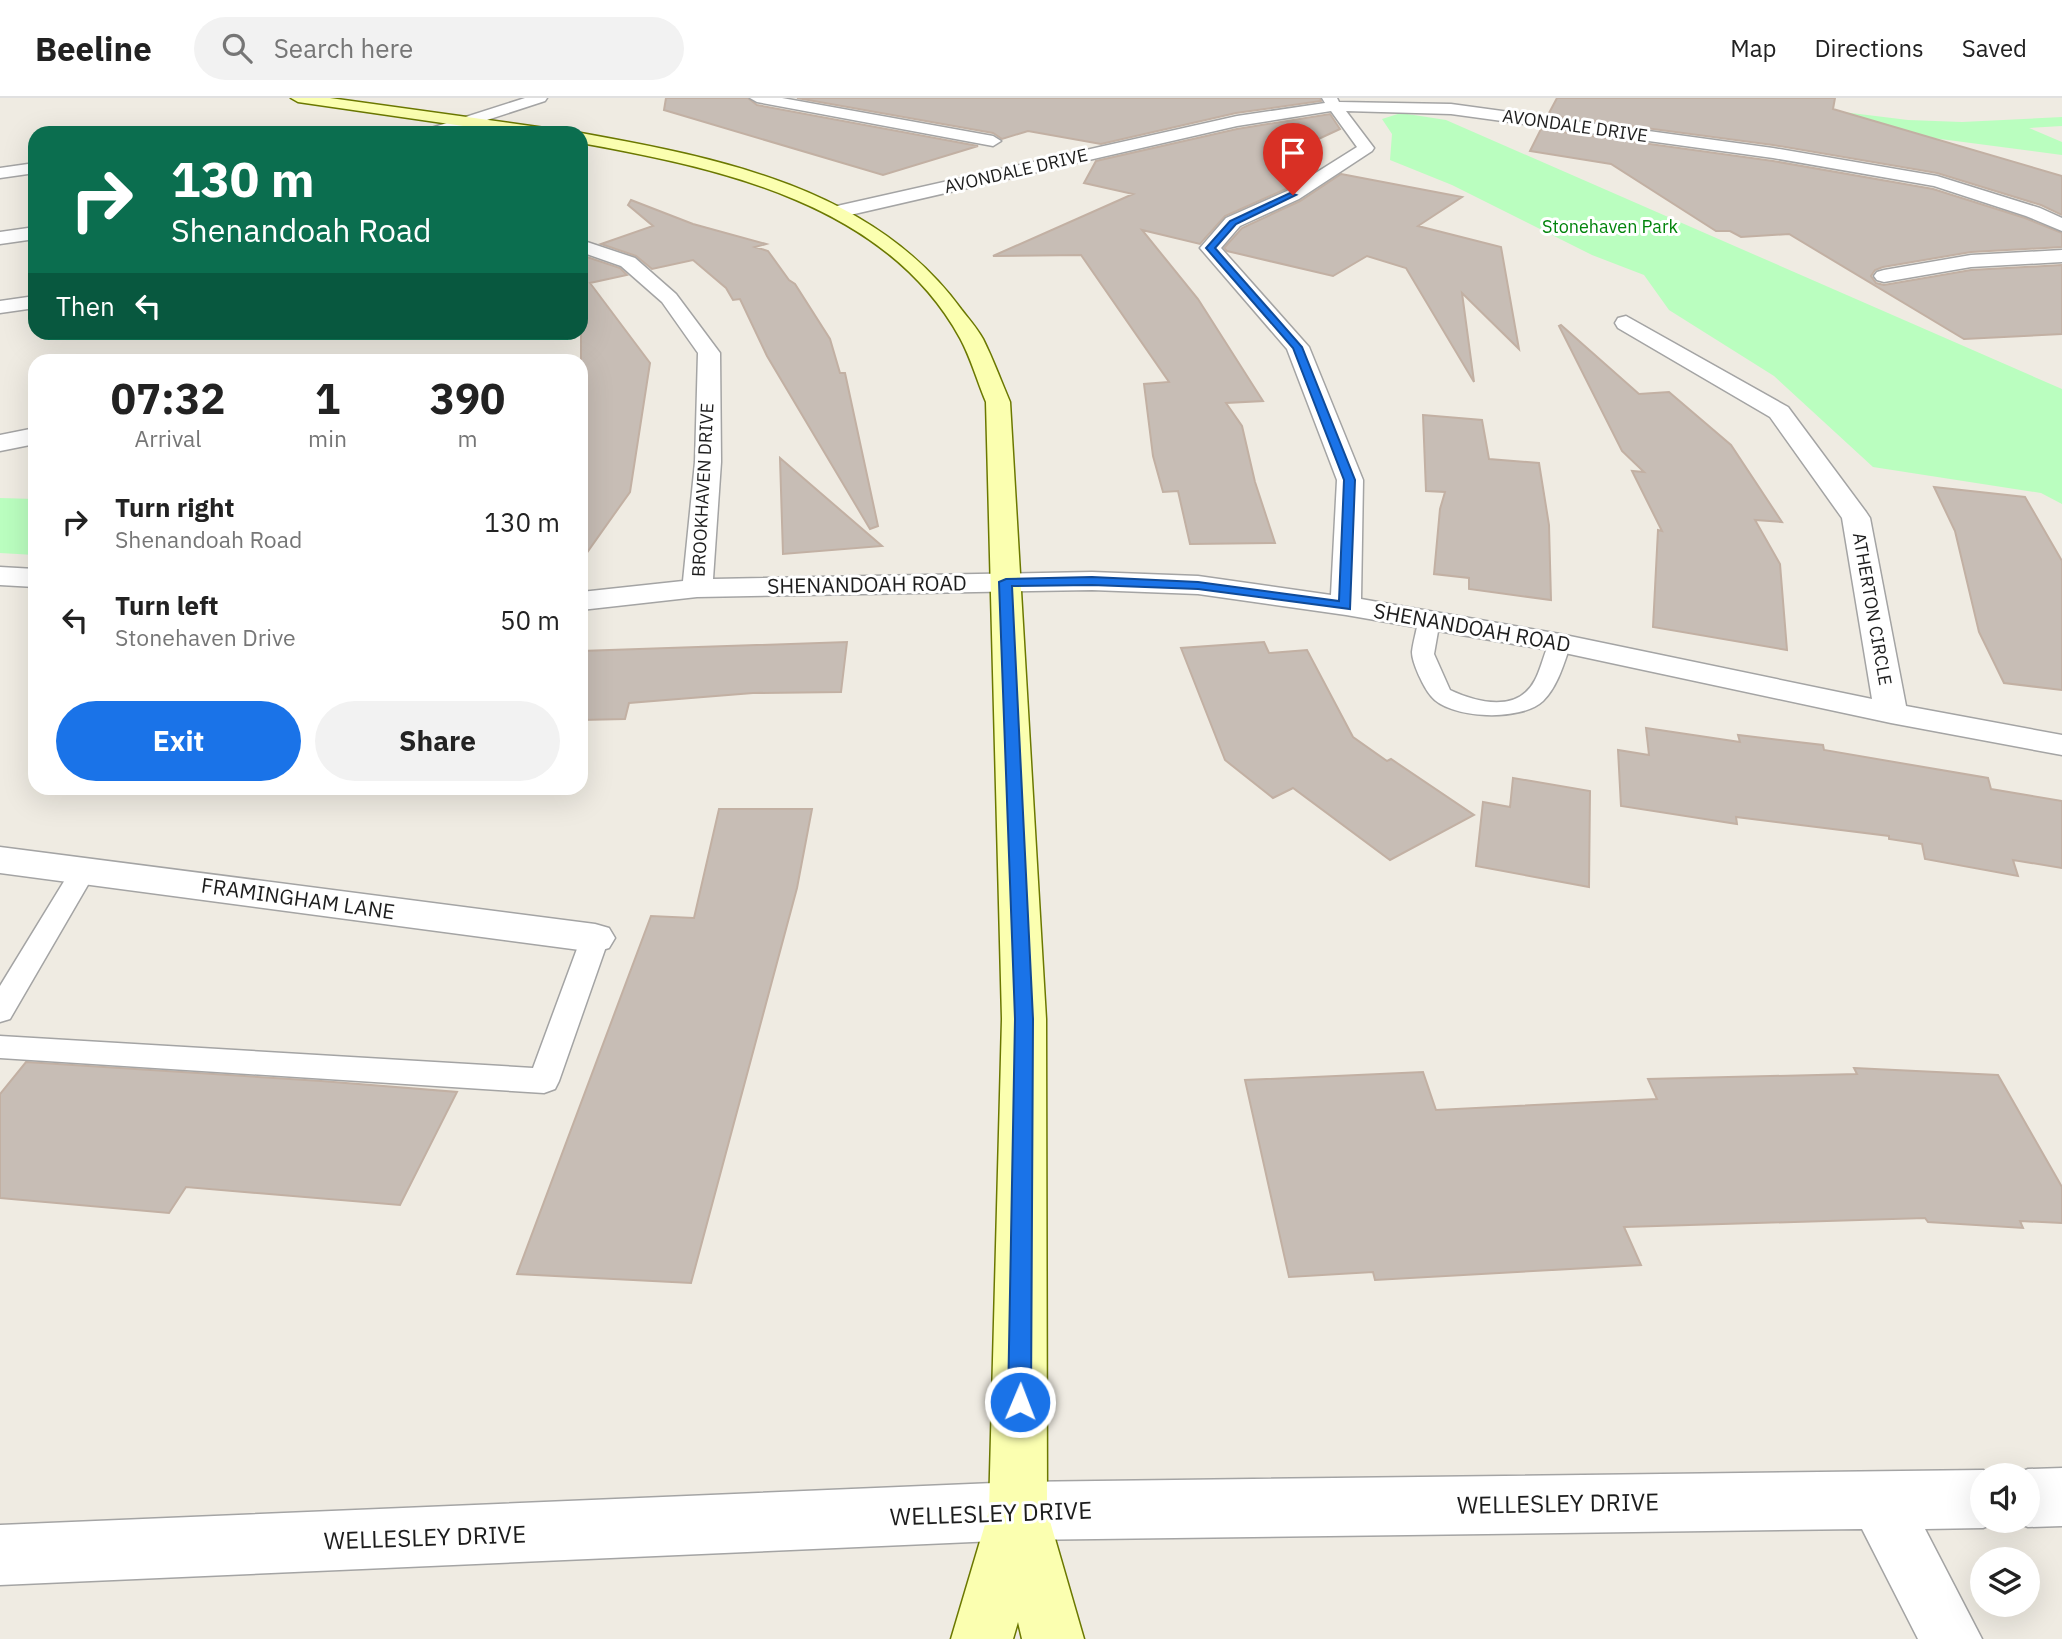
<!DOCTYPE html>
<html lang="en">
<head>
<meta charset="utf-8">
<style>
  body { margin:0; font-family:"IBM Plex Sans",sans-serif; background:#f2f2f2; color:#222; height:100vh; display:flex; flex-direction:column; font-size:26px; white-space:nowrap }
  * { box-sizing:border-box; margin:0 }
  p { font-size:23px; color:#767676 }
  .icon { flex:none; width:38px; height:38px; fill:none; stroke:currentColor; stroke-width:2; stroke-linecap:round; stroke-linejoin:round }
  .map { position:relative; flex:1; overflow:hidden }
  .sheet { position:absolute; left:28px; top:256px; width:560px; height:441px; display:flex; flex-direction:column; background:#fff; border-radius:21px; box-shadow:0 7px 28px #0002 }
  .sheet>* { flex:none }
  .top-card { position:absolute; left:28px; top:28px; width:560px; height:214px; border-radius:21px; box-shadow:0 7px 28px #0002; background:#0b6e4f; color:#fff; overflow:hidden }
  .buttons { position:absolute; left:1970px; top:1365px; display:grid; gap:14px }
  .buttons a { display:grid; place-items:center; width:70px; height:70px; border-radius:50%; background:#fff; box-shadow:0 7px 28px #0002; font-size:35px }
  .pin { position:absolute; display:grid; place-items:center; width:60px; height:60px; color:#fff; margin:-72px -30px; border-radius:50% 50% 50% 0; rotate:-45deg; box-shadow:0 0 7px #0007 }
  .pin .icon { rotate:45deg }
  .me { position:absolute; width:77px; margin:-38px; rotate:1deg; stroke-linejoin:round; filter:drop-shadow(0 0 5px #0008) }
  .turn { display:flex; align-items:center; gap:24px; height:147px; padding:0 28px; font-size:32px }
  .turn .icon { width:91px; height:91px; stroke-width:2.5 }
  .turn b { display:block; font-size:49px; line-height:60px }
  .then { display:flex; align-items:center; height:66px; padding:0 28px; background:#0003; gap:14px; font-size:26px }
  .eta { display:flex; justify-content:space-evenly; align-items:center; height:119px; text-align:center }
  .eta b { font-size:42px; font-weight:800; line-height:49px }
  .primary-button { display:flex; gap:14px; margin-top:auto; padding:14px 28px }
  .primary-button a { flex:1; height:80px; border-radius:42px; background:#1a73e8; color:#fff; font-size:28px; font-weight:800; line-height:80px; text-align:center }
  .primary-button a+a { background:#f2f2f2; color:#222 }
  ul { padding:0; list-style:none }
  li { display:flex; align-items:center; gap:21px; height:98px; padding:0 28px }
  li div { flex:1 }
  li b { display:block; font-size:26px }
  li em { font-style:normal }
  header { display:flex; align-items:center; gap:42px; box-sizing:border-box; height:98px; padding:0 35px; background:#fff; border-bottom:2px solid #e0e0e0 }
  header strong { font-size:33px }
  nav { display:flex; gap:38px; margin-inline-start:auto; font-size:24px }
  .search { width:490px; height:63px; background:#f2f2f2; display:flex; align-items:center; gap:18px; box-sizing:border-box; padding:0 24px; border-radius:38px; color:#767676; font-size:26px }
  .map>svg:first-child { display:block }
</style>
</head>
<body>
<header>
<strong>Beeline</strong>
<div class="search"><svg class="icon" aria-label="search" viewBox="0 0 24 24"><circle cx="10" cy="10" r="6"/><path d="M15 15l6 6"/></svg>Search here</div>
<nav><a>Map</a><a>Directions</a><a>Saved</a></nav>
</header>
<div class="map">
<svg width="2062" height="1541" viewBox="0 0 2062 1541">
  <rect width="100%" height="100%" fill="#efebe2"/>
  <!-- park -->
  <path fill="#bafebf" d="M 1627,0 L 1730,0 L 1908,22 L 1962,24 L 2062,19 L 2062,28 L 2029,30 L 2062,44 L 2062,57 Z
    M 1401,15 L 1446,22 L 2062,291 L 2062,406 L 2041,395 L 1873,369 L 1774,278 L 1669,212 L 1644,177 L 1592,157 L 1452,87 L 1390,62 L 1392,36 L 1382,21 Z
    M 0,400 L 35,401 L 35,457 L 0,455 Z"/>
  <!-- building -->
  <path fill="#c7bdb5" stroke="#c2b0a3" stroke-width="2" d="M 666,0 L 748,0 L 757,7 L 978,48 L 883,77 L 664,12 Z
    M 797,0 L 1320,0 L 1321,3 L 1236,15 L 1101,46 L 1028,33 L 1002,41 L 993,35 Z
    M 1557,0 L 1835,0 L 1833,11 L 2062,78 L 2062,117 L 2041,107 L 1937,75 L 1773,47 L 1548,17 Z
    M 1330,16 L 1340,31 L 1271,63 L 1316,71 L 1286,91 L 1225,118 L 1200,146 L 1142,132 L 1198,201 L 1263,303 L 1226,305 L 1242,328 L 1255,384 L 1275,445 L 1190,446 L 1178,393 L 1163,394 L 1153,358 L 1144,286 L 1169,284 L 1081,157 L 993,158 L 1133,96 L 1084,85 L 1096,63 L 1237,31 Z
    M 1541,31 L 1773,63 L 1933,91 L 2025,120 L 2062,135 L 2062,149 L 1971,154 L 1883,169 L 1875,172 L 1871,178 L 1876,185 L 1884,187 L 1971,172 L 2062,167 L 2062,236 L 1964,241 L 1789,136 L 1741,139 L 1730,133 L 1716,133 L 1611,66 L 1530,53 Z
    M 1341,76 L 1462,99 L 1418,128 L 1501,149 L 1519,251 L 1462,195 L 1474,284 L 1406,170 L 1367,158 L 1333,178 L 1227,153 L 1224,150 L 1242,130 L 1300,103 Z
    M 631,102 L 693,126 L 766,146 L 755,149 L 768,153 L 789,182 L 795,186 L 830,241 L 840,275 L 845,275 L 878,428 L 870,431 L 767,258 L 740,201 L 733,202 L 726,190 L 693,162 L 652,171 L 636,158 L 601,146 L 653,128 L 628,107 Z
    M 581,157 L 620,170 L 627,177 L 590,185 L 650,265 L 630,394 L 581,463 Z
    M 1561,227 L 1639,296 L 1669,294 L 1731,347 L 1782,424 L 1755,422 L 1780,466 L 1787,552 L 1653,529 L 1658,432 L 1662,433 L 1632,373 L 1644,374 L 1622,353 L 1559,228 Z
    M 1423,317 L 1482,322 L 1489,361 L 1539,365 L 1549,427 L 1551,502 L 1469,491 L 1469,480 L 1434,476 L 1440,411 L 1445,394 L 1426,393 Z
    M 780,360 L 882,448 L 783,456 Z
    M 1934,389 L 2025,399 L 2062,463 L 2062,592 L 2004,585 L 1979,534 L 1955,433 Z
    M 847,544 L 841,594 L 753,595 L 629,605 L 625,621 L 581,622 L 581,553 Z
    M 1264,544 L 1269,555 L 1307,552 L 1353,639 L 1387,663 L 1391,661 L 1474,717 L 1390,762 L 1293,690 L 1273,700 L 1225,662 L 1181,550 Z
    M 1646,630 L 1740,644 L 1738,637 L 1823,647 L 1824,652 L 1988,680 L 1991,691 L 2062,703 L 2062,770 L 2013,762 L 2018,778 L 1925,761 L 1922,746 L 1889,741 L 1889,738 L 1736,719 L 1737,726 L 1621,708 L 1618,652 L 1649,657 Z
    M 1513,680 L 1590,693 L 1589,789 L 1476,768 L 1483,704 L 1510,709 Z
    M 719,711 L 812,711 L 797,790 L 691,1185 L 517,1176 L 651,818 L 694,820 Z
    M 26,964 L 321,983 L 457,994 L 400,1107 L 186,1089 L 169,1115 L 0,1100 L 0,996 Z
    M 1854,970 L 1998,977 L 2062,1089 L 2062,1125 L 2020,1123 L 2023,1130 L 1928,1124 L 1925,1120 L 1624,1129 L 1641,1167 L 1375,1182 L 1373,1174 L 1289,1179 L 1245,982 L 1423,974 L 1436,1012 L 1657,1001 L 1648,981 L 1857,976 Z"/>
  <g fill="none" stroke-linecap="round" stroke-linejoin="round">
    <defs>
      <path id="service" d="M 1429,516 L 1436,518 L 1440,522 L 1434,556 L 1450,592 C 1478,605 1518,615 1535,582 C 1542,569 1544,553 1552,540 L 1568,540 L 1571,545 C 1564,565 1558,588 1543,603 C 1521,624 1449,621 1431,598 C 1424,590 1412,565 1412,554 C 1413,544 1417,532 1418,522 L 1422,518 Z
        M 83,764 L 92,767 L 96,773 L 10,921 L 0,924 L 0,888 L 74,767 Z
        M 595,830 L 605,833 L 609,840 L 559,983 L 555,991 L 544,995 L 0,960 L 0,938 L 533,970 L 581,840 L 585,833 Z"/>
      <path id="minor" d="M 750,0 L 782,0 L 993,38 L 1001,43 L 993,48 L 757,4 Z
        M 1322,0 L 1337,0 L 1339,4 L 1451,6 L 1773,50 L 1937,78 L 2040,110 L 2062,120 L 2062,133 L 2026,118 L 1934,88 L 1773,60 L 1451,16 L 1346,13 L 1374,50 L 1372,53 L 1299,101 L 1240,128 L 1221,150 L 1309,249 L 1363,382 L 1361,501 L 1560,536 L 1872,601 L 1842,420 L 1770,319 L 1618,230 L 1615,225 L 1618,220 L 1626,218 L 1788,309 L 1866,414 L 1870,420 L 1906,608 L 2062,637 L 2062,657 L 1891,625 L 1560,554 L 1346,517 L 1198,496 L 1092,492 L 697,499 L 581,512 L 581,494 L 683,483 L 695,364 L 698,255 L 662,204 L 621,168 L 581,154 L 581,142 L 635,160 L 676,196 L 720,255 L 721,364 L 713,481 L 1092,474 L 1198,478 L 1331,497 L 1337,382 L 1287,251 L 1200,150 L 1226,120 L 1287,93 L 1357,49 L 1331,13 L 1237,28 L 837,120 L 828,114 L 837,108 L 1237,18 L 1325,5 Z
        M 35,65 L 35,75 L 0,80 L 0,70 Z
        M 2062,152 L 2062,164 L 1971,169 L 1884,184 L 1877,182 L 1874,178 L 1877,174 L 1884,172 L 1971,157 Z
        M 35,198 L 35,210 L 0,215 L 0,203 Z
        M 35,330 L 35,346 L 0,353 L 0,337 Z
        M 0,469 L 35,471 L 35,489 L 0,487 Z
        M 0,749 L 595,826 L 609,830 L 615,840 L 609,850 L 595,854 L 0,775 Z
        M 2062,1370 L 2062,1428 L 2028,1429 L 2013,1423 L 2028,1423 L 2028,1377 L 2013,1377 L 2028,1371 Z
        M 1983,1372 L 1995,1377 L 1983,1377 L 1983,1423 L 2000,1423 L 1983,1430 L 1925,1431 L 1982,1541 L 1918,1541 L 1862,1431 L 1018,1442 L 0,1487 L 0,1427 L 1018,1384 Z"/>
      <path id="tertiary" d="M 525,0 L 547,0 L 545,3 L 447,35 L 423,35 L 425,32 Z
        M 35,129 L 35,141 L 0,146 L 0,134 Z"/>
      <path id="secondary" d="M 291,0 L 330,0 L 545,30 L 553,35 L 511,35 L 298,4 Z
        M 581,35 C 719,60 873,90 961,211 C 968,220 977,230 983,241 C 993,261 1001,283 1010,304 L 1046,921 L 1047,1413 L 1084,1541 L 1022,1541 L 1018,1524 L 1013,1541 L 951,1541 L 989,1413 L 1002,921 L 986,304 C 977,283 971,260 960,240 C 886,105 719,70 581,45 Z"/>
    </defs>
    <!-- service casing -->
    <use href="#service" stroke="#a4a4a4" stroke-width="3"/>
    <!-- minor casing -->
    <use href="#minor" stroke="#a4a4a4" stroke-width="3"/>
    <!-- tertiary casing -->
    <use href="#tertiary" stroke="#a4a4a4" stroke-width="3"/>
    <!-- secondary casing -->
    <use href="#secondary" stroke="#6b7800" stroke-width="3"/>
    <!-- service -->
    <use href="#service" fill="#fff" fill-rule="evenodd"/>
    <!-- minor -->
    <use href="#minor" fill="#fff" fill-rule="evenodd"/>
    <!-- tertiary -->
    <use href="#tertiary" fill="#fff" fill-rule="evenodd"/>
    <!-- secondary -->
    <use href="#secondary" fill="#fbffb0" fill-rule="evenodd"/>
  </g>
  <!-- route -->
  <path fill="#1a73e8" stroke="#114b97" stroke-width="2" d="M 1290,95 L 1296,97 L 1236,126 L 1215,150 L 1302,249 L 1355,382 L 1350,511 L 1198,491 L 1092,487 L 1012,488 L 1033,921 L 1031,1304 L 1028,1312 L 1020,1315 L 1012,1312 L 1008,1304 L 1015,921 L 999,484 L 1006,481 L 1092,479 L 1198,484 L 1339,503 L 1344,382 L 1293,250 L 1206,150 L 1230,123 Z"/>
  <g text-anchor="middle" stroke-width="6" stroke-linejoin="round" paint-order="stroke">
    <!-- far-street labels -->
    <g font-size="18" fill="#1d1d1d" stroke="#fff">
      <text transform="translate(1575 28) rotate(8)" y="6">AVONDALE DRIVE</text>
      <text transform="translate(1016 73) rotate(-13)" y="6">AVONDALE DRIVE</text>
      <text transform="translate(703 392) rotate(-87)" y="6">BROOKHAVEN DRIVE</text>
      <text transform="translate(1872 511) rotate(80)" y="6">ATHERTON CIRCLE</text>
    </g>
    <!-- far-park labels -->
    <g font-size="18" fill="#02840c" stroke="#fff">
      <text x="1610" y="135">Stonehaven Park</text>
    </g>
    <!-- street labels -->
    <g font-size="21" fill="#1d1d1d" stroke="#fff">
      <text transform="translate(867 487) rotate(-1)" y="7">SHENANDOAH ROAD</text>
      <text transform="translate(1472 530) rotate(10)" y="7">SHENANDOAH ROAD</text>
      <text transform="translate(298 801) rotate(8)" y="7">FRAMINGHAM LANE</text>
    </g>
    <!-- near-street labels -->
    <g font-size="24" fill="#1d1d1d" stroke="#fff">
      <text transform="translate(1558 1406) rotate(-1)" y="8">WELLESLEY DRIVE</text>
      <text transform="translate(991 1416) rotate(-2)" y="8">WELLESLEY DRIVE</text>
      <text transform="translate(425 1440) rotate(-2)" y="8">WELLESLEY DRIVE</text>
    </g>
  </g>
</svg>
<div class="buttons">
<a><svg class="icon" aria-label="sound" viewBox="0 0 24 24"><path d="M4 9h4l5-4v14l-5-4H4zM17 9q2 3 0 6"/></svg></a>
<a><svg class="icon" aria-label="layers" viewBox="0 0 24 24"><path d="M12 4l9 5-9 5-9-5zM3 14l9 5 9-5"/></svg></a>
</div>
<div class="pin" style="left:1293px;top:97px;background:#d93025"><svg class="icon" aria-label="arrive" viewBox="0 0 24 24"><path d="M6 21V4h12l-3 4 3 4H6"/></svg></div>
<svg class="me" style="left:1020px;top:1304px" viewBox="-20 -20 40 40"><circle r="17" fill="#1a73e8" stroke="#fff" stroke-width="3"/><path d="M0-11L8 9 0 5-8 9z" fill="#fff"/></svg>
<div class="top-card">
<div class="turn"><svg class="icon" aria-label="right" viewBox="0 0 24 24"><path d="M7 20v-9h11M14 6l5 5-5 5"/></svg><div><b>130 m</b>Shenandoah Road</div></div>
<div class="then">Then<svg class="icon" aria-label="left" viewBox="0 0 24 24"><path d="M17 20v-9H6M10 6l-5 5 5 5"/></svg></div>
</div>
<section class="sheet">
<div class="eta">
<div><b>07:32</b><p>Arrival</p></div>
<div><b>1</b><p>min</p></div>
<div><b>390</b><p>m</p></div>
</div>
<ul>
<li><svg class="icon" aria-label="right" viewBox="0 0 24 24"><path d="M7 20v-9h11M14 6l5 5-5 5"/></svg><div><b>Turn right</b><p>Shenandoah Road</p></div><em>130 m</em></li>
<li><svg class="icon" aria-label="left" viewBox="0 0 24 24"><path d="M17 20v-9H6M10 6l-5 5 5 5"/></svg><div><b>Turn left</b><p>Stonehaven Drive</p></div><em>50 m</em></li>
</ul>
<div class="primary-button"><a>Exit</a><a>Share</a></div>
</section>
</div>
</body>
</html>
